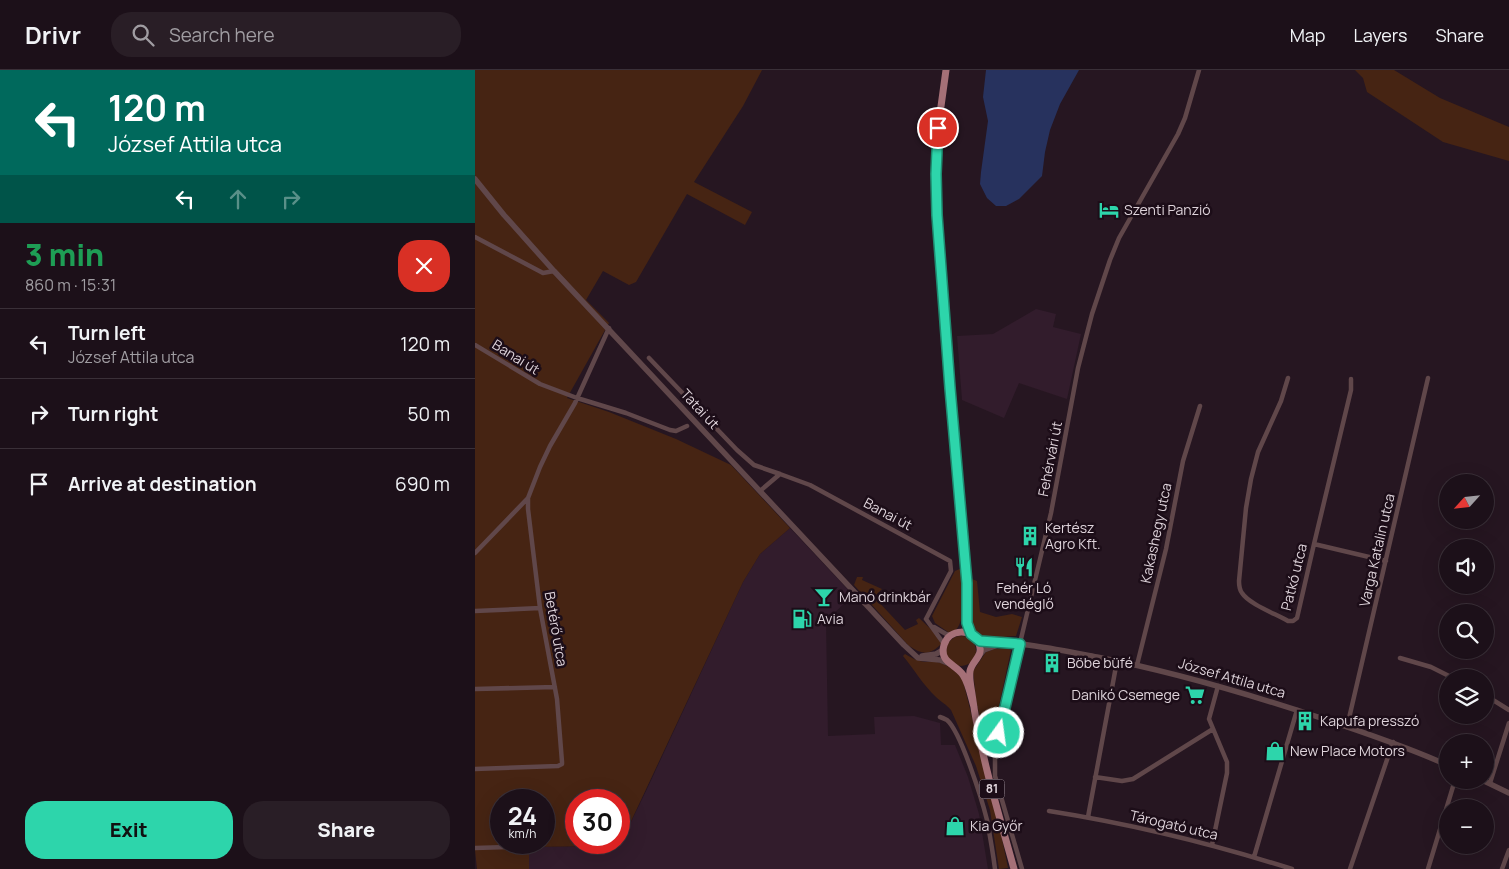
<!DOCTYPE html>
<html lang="en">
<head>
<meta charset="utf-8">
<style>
  body { margin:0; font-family:Manrope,sans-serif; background:#291e26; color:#f1f3f6; height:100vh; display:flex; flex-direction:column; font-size:19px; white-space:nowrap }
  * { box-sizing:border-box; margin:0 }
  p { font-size:16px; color:#a09da2 }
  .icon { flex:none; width:28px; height:28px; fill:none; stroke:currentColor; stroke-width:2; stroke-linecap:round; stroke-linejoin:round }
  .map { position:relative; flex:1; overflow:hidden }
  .details { display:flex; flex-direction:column; background:#1c1019; width:475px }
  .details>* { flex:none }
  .banner { background:#00695c; color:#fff; overflow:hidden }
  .needle { width:32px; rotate:243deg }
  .controls { position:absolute; left:964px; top:404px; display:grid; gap:10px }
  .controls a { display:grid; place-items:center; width:55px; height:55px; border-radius:50%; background:#1c1019; box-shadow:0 5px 20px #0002,0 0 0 1px #3a3038; font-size:25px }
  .speed { position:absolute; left:15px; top:719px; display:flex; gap:10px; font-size:25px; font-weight:700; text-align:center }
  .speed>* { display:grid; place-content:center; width:65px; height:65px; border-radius:50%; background:#1c1019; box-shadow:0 5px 20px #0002,0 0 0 1px #3a3038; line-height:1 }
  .speed small { font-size:12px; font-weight:400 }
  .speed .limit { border:8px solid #d22; background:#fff; color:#111 }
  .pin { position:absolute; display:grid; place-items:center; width:42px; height:42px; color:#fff; margin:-21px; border:2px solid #fff; border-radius:50%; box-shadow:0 1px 5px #0007 }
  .me { position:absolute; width:55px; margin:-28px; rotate:14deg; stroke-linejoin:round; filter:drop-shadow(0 0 4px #0008) }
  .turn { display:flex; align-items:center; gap:18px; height:105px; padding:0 25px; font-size:22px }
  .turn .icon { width:65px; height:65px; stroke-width:2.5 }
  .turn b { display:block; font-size:35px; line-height:42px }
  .lanes { display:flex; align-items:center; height:48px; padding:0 25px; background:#0003; justify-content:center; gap:25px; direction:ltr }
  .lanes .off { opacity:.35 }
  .round { display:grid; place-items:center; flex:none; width:52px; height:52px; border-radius:20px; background:#291e26 }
  .head { display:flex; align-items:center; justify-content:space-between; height:85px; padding:0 25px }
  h1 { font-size:30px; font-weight:800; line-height:38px; color:#1e9e55 }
  .primary-button { display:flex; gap:10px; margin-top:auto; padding:10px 25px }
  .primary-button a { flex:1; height:58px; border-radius:20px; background:#2dd5ab; color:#111; font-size:20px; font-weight:800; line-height:58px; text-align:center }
  .primary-button a+a { background:#291e26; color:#f1f3f6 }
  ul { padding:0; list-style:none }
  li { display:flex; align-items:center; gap:15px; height:70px; padding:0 25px; border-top:1px solid #3a3038 }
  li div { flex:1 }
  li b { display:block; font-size:19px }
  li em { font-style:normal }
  header { display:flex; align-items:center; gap:30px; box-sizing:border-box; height:70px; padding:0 25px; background:#1c1019; border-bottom:1px solid #3a3038 }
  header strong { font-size:24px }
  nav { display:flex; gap:28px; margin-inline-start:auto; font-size:18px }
  .search { width:350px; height:45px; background:#291e26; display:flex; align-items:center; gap:12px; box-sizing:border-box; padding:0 18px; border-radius:20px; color:#a09da2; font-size:19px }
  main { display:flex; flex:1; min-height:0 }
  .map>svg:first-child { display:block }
</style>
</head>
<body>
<header>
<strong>Drivr</strong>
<div class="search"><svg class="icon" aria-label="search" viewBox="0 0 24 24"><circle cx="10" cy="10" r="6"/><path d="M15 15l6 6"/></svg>Search here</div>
<nav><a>Map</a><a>Layers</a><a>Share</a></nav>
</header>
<main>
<section class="details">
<div class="banner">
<div class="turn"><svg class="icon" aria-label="left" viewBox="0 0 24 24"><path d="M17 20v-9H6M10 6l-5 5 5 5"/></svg><div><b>120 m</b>József Attila utca</div></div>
<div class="lanes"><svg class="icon" aria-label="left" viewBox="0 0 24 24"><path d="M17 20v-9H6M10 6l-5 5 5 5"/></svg><svg class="icon off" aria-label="ahead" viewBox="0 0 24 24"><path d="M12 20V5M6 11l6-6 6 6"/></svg><svg class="icon off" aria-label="right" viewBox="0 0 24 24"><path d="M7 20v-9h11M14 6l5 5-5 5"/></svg></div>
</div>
<div class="head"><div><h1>3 min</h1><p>860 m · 15:31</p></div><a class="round" style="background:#d93025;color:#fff"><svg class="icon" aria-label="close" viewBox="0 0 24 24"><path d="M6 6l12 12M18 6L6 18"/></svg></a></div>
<ul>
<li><svg class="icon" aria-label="left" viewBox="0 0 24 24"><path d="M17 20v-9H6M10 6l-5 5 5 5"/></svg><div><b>Turn left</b><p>József Attila utca</p></div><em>120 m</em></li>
<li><svg class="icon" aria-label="right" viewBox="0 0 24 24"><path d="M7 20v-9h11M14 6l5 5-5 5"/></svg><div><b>Turn right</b></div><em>50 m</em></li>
<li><svg class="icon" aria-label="arrive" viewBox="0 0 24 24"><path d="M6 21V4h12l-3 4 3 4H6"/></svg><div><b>Arrive at destination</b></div><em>690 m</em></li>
</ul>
<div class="primary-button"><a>Exit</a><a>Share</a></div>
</section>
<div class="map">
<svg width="1034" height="799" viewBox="0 0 1034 799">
  <rect width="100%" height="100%" fill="#261621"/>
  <!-- built -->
  <path fill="#321c2c" d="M 561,239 L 581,244 L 578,257 L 606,264 L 592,329 L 544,313 L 529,348 L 487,330 L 482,266 L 518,264 Z
    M 315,458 L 378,525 L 351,551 L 353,666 L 400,664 L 399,647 L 439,646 L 465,653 L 466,675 L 480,675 L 493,707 L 504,744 L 513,799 L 54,799 L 54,777 L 125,776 L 132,773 L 144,772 L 144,766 L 151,762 L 172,719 L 268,512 L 285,484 Z"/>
  <!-- green -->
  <path fill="#462413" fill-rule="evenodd" d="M 0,0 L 287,0 L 268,36 L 219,112 L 277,142 L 270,155 L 212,124 L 161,212 L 154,215 L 128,201 L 111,230 L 134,253 L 92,328 L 134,342 L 201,369 L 256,395 L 315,458 L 285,484 L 268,512 L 151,762 L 144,766 L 144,730 L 101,730 L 101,772 L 132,773 L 125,776 L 54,777 L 54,799 L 2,799 L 0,780 ZM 26,730 L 69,730 L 69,772 L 26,772 Z
    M 880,0 L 919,0 L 965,28 L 1034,57 L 1034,91 L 968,72 L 892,22 L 888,8 Z
    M 487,498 C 488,512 491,545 483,557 C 481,561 477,562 473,562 L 460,553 L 457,546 L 480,501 Z
    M 382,507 L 388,507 L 387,510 L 407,519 L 399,527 L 430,560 L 443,554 L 441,550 L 444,548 L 462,565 L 467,573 C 455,586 447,585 433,575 L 379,515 Z
    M 492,507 L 502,511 L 505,542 L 521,547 L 537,544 L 547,547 L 541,566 C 526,567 505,571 495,557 Z
    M471 581a15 15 0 1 1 30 0a15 15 0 1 1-30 0Z
    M 531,578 L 536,580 L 516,673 L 516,686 L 506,654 L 501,629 L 498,601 L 511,582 L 520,579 Z
    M 430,584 C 437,588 442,591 450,592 C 454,592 458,591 462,592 C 472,594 484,603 488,611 L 525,759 L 533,798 L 524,799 L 515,740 L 501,696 L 476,640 C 471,634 466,632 461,627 C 448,615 439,599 428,586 Z"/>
  <!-- water -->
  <path fill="#27325e" d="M 511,0 L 604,0 L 585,34 L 575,60 L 570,82 L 567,106 L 544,129 L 531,136 L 521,136 L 512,128 L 505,114 L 506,102 L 513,51 L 508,27 Z"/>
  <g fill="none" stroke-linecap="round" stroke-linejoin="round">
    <!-- minor -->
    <path stroke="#60474a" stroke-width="4.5" d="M 0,167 L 68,203 L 79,201
      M 0,275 L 65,314 L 102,328 L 151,343 L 195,360 L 201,361 L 212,356
      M 174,288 L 262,380 L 279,395 L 305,404
      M 813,308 L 806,331 L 783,382 L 776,409 L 771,438 L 764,511 C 764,515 764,519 767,523 C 774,534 801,544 813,551 L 818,551 L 822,548 L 839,474 L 876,320 L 876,309
      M 285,421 L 305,404 L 335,415 L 475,491 L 476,501 L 451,549
      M 839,474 L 911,491
      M 0,483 L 53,428 L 65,397 L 75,376 L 100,333 L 134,258
      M 0,541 L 65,538
      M 451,549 L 469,574
      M 459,557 L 471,564 L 476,565
      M 925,588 L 956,597 L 978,608
      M 662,595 L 691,479 L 708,391 L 725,336
      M 0,619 L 80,617
      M 1010,625 L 1034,640
      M 465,647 C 468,648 470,649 472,650 C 486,662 507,730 512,750 C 515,766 518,783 520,799
      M 872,657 L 953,308
      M 0,699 L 83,696 L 87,694 L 87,692 L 82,629 L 65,538 L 53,439 L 53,428
      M 620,707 L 647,711 L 658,709 L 738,659
      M 1015,713 L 1034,653
      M 574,741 C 657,754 738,774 817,799
      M 613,747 L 642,591
      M 737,775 L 752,703 L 752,692 L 734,649 L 743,616
      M 0,778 L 33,777
      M 779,787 L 822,640
      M 547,799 L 520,706 L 520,678 L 576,443 L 603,298 L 617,244 L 635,190 L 644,168 L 703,64 L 710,48 L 724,0
      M 875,799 L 918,672
      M 953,799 L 980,710
      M 1027,799 L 1034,780"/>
    <!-- tertiary -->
    <path stroke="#60474a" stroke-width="5.5" d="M 0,109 L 29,145 L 79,201 L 429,575 L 443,588 L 465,590 L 475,594
      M 501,568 L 505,571 L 510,572 C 548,572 585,580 622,587 C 700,602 777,625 852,650 C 893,664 933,677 972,695
      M 447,586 L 461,584 L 468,580
      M 504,586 L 509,580 L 526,574
      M 1007,710 L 1034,723"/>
    <!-- primary -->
    <path stroke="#a57077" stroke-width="7" d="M 471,0 L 463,58 L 461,104 L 462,145 L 475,318 L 491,513 L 492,553 L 496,564
      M 499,637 C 496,627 494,614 488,605 C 481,594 464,593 469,575 C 474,558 498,558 504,574 C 509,586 497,591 495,601 C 494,609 496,617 497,624 C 505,684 523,741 539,799"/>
  </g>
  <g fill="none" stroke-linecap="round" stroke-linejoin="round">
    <defs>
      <path id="route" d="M 463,58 L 461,104 L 462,145 L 475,318 L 492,513 L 492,553 L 496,564 L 505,571 L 545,574 L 524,663"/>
    </defs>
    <!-- route casing -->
    <use href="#route" stroke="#1d8a6f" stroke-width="12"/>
    <!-- route -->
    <use href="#route" stroke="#2dd5ab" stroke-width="9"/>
  </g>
  <!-- icons -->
  <defs>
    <symbol id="hotel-bare" viewBox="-9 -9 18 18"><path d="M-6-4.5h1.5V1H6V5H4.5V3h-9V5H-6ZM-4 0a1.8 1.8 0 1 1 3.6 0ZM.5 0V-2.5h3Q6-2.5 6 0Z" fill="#2dd5ab" stroke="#1c0d18" stroke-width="2.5" paint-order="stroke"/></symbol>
    <symbol id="building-bare" viewBox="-9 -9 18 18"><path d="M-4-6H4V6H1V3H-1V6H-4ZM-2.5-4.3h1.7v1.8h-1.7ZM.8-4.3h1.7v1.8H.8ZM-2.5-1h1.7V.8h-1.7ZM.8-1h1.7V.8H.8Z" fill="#2dd5ab" stroke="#1c0d18" stroke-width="2.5" paint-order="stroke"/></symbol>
    <symbol id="restaurant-bare" viewBox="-9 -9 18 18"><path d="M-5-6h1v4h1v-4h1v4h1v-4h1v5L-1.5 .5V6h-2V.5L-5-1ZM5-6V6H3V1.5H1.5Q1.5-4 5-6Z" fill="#2dd5ab" stroke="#1c0d18" stroke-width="2.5" paint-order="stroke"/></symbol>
    <symbol id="bar-bare" viewBox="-9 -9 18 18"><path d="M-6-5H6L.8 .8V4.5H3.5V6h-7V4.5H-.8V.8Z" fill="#2dd5ab" stroke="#1c0d18" stroke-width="2.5" paint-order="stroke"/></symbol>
    <symbol id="fuel-bare" viewBox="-9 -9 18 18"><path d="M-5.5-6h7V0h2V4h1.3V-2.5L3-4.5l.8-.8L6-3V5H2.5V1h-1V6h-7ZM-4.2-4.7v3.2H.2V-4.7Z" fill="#2dd5ab" stroke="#1c0d18" stroke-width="2.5" paint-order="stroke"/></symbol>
    <symbol id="supermarket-bare" viewBox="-9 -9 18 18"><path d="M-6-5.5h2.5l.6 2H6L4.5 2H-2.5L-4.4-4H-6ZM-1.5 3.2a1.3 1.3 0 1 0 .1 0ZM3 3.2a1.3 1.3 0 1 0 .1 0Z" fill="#2dd5ab" stroke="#1c0d18" stroke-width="2.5" paint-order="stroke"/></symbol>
    <symbol id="shop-bare" viewBox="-9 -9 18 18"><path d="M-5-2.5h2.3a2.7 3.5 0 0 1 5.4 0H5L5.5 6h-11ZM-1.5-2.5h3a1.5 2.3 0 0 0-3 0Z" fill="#2dd5ab" stroke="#1c0d18" stroke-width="2.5" paint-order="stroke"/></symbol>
  </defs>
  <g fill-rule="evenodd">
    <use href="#hotel-bare" x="620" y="126" width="28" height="28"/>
    <use href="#building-bare" x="541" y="452" width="28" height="28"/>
    <use href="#restaurant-bare" x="535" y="483" width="28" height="28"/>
    <use href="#bar-bare" x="335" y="513" width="28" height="28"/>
    <use href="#fuel-bare" x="313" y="535" width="28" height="28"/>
    <use href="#building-bare" x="563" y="579" width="28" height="28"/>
    <use href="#supermarket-bare" x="706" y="611" width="28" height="28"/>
    <use href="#building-bare" x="816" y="637" width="28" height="28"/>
    <use href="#shop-bare" x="786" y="667" width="28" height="28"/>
    <use href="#shop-bare" x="466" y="742" width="28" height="28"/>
  </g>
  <g text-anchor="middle" stroke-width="5" stroke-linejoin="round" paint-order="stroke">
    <!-- shield labels -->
    <rect fill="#1c0d18" stroke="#a498a0" stroke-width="1" x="504.5" y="709.5" width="25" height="19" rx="4"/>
    <g font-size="12" font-weight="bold" fill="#ded3da">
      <text x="517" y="723">81</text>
    </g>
    <!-- poi labels -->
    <g font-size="14" fill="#ded3da" stroke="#1c0d18" text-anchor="start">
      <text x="649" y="145">Szenti Panzió</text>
      <text x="570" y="463">Kertész<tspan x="570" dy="16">Agro Kft.</tspan></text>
      <text x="549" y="523" text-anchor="middle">Fehér Ló<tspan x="549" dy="16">vendéglő</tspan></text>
      <text x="364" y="532">Manó drinkbár</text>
      <text x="342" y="554">Avia</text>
      <text x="592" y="598">Böbe büfé</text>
      <text x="705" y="630" text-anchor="end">Danikó Csemege</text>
      <text x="845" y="656">Kapufa presszó</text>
      <text x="815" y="686">New Place Motors</text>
      <text x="495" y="761">Kia Győr</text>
    </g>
    <!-- street labels -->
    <g font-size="14" fill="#ded3da" stroke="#1c0d18">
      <text transform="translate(41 287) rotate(32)" y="5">Banai út</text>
      <text transform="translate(225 339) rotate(47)" y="5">Tatai út</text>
      <text transform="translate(575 389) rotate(-79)" y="5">Fehérvári út</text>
      <text transform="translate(413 444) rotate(28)" y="5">Banai út</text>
      <text transform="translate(681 463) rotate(-78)" y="5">Kakashegy utca</text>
      <text transform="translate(902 480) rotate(-77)" y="5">Varga Katalin utca</text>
      <text transform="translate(819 507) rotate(-76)" y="5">Patkó utca</text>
      <text transform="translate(81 559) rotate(80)" y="5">Betérő utca</text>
      <text transform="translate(757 608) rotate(16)" y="5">József Attila utca</text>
      <text transform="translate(699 755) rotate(13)" y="5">Tárogató utca</text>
    </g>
  </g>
</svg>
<div class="controls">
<a><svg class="needle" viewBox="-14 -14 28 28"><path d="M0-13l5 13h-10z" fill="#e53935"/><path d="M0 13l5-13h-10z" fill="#a09da2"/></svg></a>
<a><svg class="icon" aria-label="sound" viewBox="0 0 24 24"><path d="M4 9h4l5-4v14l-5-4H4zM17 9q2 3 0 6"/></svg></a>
<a><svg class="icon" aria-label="search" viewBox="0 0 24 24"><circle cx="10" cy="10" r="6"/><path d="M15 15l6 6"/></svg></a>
<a><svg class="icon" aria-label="layers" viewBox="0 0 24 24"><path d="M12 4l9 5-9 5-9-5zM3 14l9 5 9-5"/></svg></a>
<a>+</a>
<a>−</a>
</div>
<div class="speed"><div>24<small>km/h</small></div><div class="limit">30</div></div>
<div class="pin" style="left:463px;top:58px;background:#d93025"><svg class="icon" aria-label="arrive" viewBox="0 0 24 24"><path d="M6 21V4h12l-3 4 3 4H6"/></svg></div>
<svg class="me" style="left:524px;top:663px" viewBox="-20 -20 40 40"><circle r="17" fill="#2dd5ab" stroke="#fff" stroke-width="3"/><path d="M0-11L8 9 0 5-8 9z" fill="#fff"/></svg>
</div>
</main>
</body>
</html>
